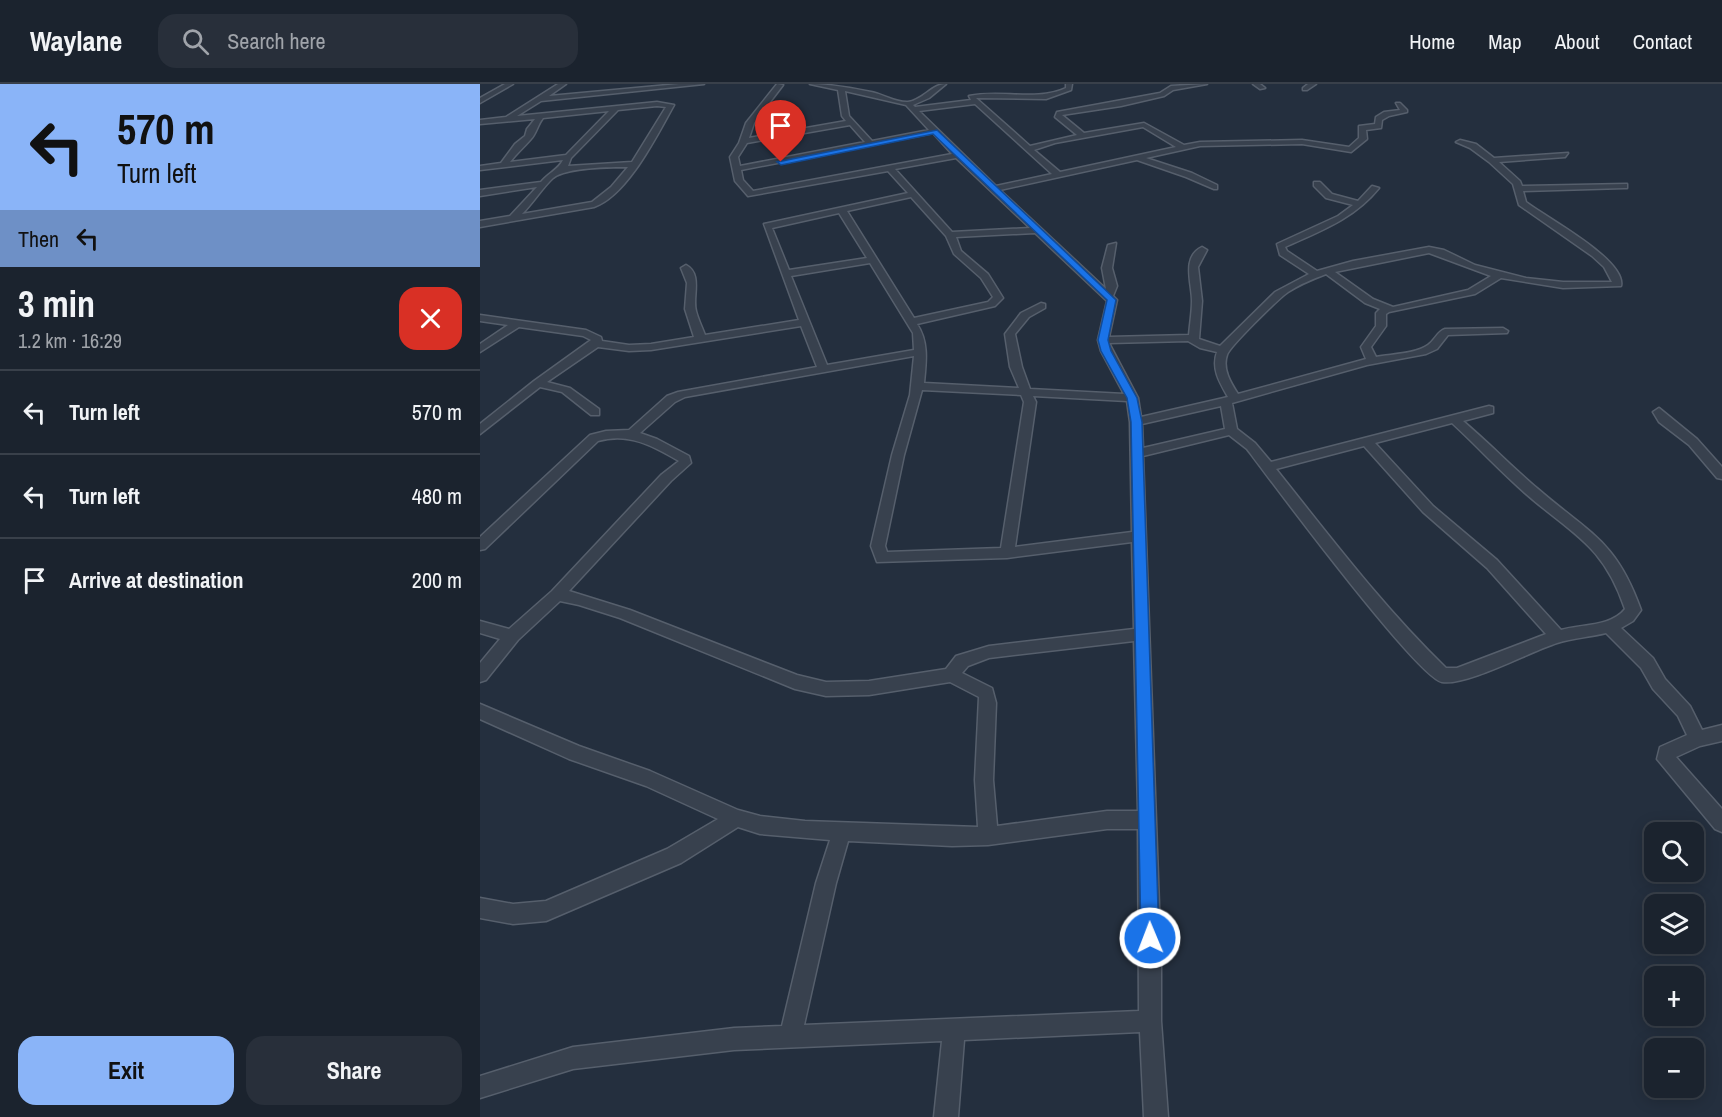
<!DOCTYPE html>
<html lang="en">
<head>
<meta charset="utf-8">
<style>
  body { margin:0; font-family:"Archivo Narrow",sans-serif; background:#282f3a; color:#f1f3f6; height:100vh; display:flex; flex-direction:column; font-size:22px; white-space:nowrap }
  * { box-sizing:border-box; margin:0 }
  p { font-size:20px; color:#a0a4aa }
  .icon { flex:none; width:33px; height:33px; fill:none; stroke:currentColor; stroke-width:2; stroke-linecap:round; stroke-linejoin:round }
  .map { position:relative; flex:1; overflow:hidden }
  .sheet { display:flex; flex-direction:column; background:#1b232e; width:480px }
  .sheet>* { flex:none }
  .guide { background:#8ab4f8; color:#111; overflow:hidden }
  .tools { position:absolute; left:1164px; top:738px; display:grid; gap:12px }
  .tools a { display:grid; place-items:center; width:60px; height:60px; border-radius:12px; background:#1b232e; box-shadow:0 3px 15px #0003,0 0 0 2px #39404a; font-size:30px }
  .pin { position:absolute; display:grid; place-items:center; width:51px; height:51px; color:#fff; margin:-62px -26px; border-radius:50% 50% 50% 0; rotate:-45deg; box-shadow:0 0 6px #0007 }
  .pin .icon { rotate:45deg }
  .me { position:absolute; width:66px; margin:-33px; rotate:359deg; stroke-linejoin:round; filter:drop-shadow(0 0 4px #0008) }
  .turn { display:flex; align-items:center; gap:21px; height:126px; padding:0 18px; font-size:27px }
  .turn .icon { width:78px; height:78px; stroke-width:2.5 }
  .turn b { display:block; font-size:42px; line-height:51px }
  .then { display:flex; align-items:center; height:57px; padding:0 18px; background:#0003; gap:12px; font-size:22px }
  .round { display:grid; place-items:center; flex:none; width:63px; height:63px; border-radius:18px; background:#282f3a }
  .summary { display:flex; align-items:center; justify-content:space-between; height:102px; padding:0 18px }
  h1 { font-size:36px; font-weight:700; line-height:45px }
  .button { display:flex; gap:12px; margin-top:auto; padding:12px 18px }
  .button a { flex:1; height:69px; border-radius:18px; background:#8ab4f8; color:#111; font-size:24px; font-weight:700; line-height:69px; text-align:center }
  .button a+a { background:#282f3a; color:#f1f3f6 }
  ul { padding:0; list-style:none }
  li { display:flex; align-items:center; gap:18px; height:84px; padding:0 18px; border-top:2px solid #39404a }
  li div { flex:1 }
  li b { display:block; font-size:22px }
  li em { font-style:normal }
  header { display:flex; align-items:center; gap:36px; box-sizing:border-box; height:84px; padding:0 30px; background:#1b232e; border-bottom:2px solid #39404a }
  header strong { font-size:28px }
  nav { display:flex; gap:33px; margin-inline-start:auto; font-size:21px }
  .search { width:420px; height:54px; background:#282f3a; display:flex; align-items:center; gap:15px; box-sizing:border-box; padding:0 21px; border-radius:18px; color:#a0a4aa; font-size:22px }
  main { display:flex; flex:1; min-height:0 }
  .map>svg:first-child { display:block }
</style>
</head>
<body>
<header>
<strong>Waylane</strong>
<div class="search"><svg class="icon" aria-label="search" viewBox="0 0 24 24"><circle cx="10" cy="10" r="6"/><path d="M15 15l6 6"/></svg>Search here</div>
<nav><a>Home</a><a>Map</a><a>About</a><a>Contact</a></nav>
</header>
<main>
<section class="sheet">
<div class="guide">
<div class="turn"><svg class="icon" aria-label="left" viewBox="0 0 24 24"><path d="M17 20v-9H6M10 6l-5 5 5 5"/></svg><div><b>570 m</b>Turn left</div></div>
<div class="then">Then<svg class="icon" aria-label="left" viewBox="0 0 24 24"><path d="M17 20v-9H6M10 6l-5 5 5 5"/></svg></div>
</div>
<div class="summary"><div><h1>3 min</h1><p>1.2 km · 16:29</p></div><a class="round" style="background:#d93025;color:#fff"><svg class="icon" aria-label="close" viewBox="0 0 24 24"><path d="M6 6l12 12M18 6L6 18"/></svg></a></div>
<ul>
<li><svg class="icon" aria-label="left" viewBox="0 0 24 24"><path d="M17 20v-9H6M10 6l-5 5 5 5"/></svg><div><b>Turn left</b></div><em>570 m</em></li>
<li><svg class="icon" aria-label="left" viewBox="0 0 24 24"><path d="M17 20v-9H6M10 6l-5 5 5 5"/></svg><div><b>Turn left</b></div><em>480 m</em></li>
<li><svg class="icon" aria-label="arrive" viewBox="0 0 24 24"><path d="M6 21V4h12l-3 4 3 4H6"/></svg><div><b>Arrive at destination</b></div><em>200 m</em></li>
</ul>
<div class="button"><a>Exit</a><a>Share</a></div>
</section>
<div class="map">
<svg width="1242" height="1033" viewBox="0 0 1242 1033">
  <rect width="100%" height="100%" fill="#242f3e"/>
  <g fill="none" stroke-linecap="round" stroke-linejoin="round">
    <defs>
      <path id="minor" d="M 25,0 L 33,0 L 0,19 L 0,14 Z
        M 78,0 L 86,0 L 69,12 L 199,0 L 224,0 L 61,17 L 37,32 L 177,18 L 194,21 C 177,51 148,111 114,123 L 0,143 L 0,137 L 30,132 L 57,103 L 0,112 L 0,106 L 61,98 C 68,89 78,86 83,76 L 0,86 L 0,82 L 21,79 L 35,60 L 45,52 L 47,45 L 55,35 L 0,40 L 0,36 L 26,33 ZM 177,22 L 186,23 L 152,78 L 88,82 L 91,74 L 138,26 ZM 129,27 L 86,71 L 30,78 C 37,69 44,63 51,55 C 56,50 58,40 63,34 ZM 148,83 L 131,103 L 112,118 L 42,130 C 53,119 63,103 73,94 C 87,83 130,83 148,83 Z
        M 297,0 L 303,1 L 274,39 L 269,54 L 366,37 L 362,32 L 358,6 L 330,0 C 350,0 371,4 391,8 C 402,10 417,19 428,18 C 443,16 452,0 466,0 L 449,14 L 433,21 L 435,23 L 491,16 L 489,12 C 521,5 555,18 586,4 L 586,0 L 592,0 L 591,6 L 566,15 L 496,14 L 550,62 L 597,51 L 575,33 L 577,28 L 680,9 L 691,2 L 727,0 L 693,6 L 684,12 L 641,22 L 582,31 L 604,49 L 664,39 L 704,61 L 720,58 L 822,56 L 869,63 L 879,54 L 879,42 L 895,40 L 896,33 L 904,28 L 920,26 L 916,19 L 920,19 L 927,26 L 927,28 L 909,32 L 902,36 L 901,44 L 886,46 L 887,55 L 871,68 L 822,60 L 720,62 L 666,74 L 712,89 L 737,101 L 737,105 L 734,105 L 706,93 L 657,76 L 520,106 L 626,205 L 622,184 L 628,161 L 636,159 L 632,184 L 637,202 L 633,212 L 637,216 L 629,253 L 709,251 C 710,239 712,228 712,217 C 712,199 701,173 722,163 L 727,166 L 718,183 L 722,217 L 719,255 L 740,262 L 795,208 L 829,190 L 800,171 L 797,160 L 858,132 L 873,121 L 846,114 L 834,102 L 834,98 L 840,98 L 852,110 L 878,117 L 892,102 L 899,104 C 874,135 840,147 805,163 L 807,167 L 837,187 L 873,177 L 949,163 L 964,166 L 995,181 L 1046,194 L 1083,198 L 1132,198 L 1124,183 L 1112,172 L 1039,121 L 1033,100 L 1009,78 L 990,64 L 976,58 L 980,56 L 996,60 L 1014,74 L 1088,69 L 1085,73 L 1019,78 L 1040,97 L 1042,102 L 1147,100 L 1147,104 L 1144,104 L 1043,107 L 1046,118 C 1065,133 1147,176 1141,202 L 1083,204 L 1021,194 L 995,210 L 909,228 L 906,230 L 906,242 L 891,263 L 896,273 C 912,270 935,270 948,261 C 955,256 957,248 965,245 L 1023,244 L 1028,247 L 1027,249 L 968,251 L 957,265 L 946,270 L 887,281 L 752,319 L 757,345 L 775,359 L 791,378 L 1009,322 L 1013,323 L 1013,329 L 983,337 C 1009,359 1032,383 1058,405 C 1110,450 1136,456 1161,526 L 1153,537 L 1141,544 L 1173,574 L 1185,595 L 1210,622 L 1222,646 L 1242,641 L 1242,657 L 1220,662 L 1196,673 L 1242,725 L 1242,748 L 1235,745 L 1177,675 L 1180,663 L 1207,651 L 1198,632 L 1173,605 L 1161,584 L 1126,549 C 1110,553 1093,554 1077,559 C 1049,568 987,602 962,598 C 937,593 791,397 767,365 L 749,351 L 663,372 L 681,877 L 681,937 L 688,1033 L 664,1033 L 660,948 L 484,956 L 478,1033 L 454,1033 L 462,957 L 254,966 L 93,985 L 0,1014 L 0,992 L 93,963 L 254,944 L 302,942 L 336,799 L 350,756 L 280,750 L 258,743 L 201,779 L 66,837 L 33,840 L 0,834 L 0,814 L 33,820 L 66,817 L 187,765 L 238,735 L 166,702 L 89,675 L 0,635 L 0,620 L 99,662 L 170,687 L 258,726 L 280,732 L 325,737 L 498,743 L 495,696 L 499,613 L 470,598 L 389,611 L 346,612 L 315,605 L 140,534 L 99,521 L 80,517 L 38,556 L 6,596 L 0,598 L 0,579 L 20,555 L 0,549 L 0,537 L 29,545 L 72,507 L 181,391 L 199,377 C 173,362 149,348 118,357 L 5,465 L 0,466 L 0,453 L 110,351 L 126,347 L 149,346 L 187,312 L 198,308 L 337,283 L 321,242 L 171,266 L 149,267 L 118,263 L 67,298 L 90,304 L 119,325 L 119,331 L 111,331 L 82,308 L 60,303 L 0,350 L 0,340 L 54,297 L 111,256 L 103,252 L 39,243 L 0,268 L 0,260 L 28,241 L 0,237 L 0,231 L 106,246 L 121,253 L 122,257 L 149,261 L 171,260 L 214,253 L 205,225 L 207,199 L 201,184 L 206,181 C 223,190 212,213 216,227 C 218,235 222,243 225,251 L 319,236 L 284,140 L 428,109 L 408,87 L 268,112 L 255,97 L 250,73 L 259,59 L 266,39 ZM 365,7 L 426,21 L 449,46 L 392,57 L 369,32 ZM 495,20 L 572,90 L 516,102 L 439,27 ZM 370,41 L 385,58 L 260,82 L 258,73 L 267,59 ZM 663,43 L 696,63 L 580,88 L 554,66 L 575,59 ZM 453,49 L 472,70 L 273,107 L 263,96 L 261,86 ZM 476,74 L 550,144 L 472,148 L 415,85 ZM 431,113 L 466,152 L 474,170 L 501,194 L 513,213 L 508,218 L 434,234 L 367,127 ZM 359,129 L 387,174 L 309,186 L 292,144 ZM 555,149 L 627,217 L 618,256 L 621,267 L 644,310 L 550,305 L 542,283 L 535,250 L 549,233 L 565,224 L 565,220 L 561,219 L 541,229 L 525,250 L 530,283 L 539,304 L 444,299 C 446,278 449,258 437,240 L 515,222 L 523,214 L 508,190 L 481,167 L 476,153 ZM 949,169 L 1011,192 L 988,206 L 913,223 L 893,215 L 855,188 ZM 390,179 L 433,249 L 434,266 L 347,281 L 311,192 ZM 846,190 L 885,219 L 900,225 L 896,229 L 896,242 L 881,263 L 886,275 L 758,310 C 751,299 742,285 747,271 C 749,263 799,214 808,208 C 820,200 833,195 846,190 ZM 708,257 L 720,264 L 737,268 C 731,285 740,299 748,313 L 661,333 L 658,314 L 629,259 ZM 434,272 L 430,311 L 412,371 L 391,462 L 397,478 L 527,474 L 652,458 L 654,545 L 509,562 L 476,572 L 466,585 L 389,597 L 346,598 L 317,591 L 150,526 L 89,507 L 191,397 L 211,379 L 209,372 L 177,355 L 160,349 L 195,318 L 205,313 ZM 442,306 L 541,311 L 544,318 L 521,464 L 407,468 L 405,462 L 424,371 ZM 553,312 L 647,317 L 650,338 L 652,448 L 535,463 L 556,318 ZM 741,322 L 745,345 L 663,364 L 662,340 ZM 972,339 C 997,362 1020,387 1045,409 C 1093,451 1123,460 1145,525 C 1131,543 1101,540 1081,546 L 1017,476 L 953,422 L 895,359 ZM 884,362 L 943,428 L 1007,484 L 1066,550 L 977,584 L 966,584 C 903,523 851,454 796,385 ZM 654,557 L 658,727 L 627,727 L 517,742 L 513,696 L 516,619 L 512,604 L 482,589 L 488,582 L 509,574 ZM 627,745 L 658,745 L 659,927 L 324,941 L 356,799 L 368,757 L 472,762 L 508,761 Z
        M 773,0 L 780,0 L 785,4 L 780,5 Z
        M 828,0 L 836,0 L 827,6 L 823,6 L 823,4 Z
        M 1179,324 L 1217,355 L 1242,383 L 1242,395 L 1237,394 L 1209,361 L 1179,338 L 1173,328 Z"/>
    </defs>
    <!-- minor casing -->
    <use href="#minor" stroke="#565f6c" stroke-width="3"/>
    <!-- minor -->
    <use href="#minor" fill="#38414e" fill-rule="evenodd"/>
  </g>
  <!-- route -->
  <path fill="#1a73e8" stroke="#114b97" stroke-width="1.5" d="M 457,46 L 636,216 L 628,256 L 631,267 L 657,314 L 662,338 L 679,854 L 676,860 L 670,863 L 663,860 L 661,854 L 651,338 L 647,314 L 621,267 L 618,256 L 627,216 L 453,50 L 301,81 L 297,78 Z"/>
</svg>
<div class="tools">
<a><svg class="icon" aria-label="search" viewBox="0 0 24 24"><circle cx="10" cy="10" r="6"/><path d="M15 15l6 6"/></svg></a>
<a><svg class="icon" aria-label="layers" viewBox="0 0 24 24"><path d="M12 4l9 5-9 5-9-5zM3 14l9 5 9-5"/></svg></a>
<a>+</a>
<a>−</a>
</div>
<div class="pin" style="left:301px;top:78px;background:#d93025"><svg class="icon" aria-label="arrive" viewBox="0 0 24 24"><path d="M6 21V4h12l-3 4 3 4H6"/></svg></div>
<svg class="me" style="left:670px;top:854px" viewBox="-20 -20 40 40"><circle r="17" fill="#1a73e8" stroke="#fff" stroke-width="3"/><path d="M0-11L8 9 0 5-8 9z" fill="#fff"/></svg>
</div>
</main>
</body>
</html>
